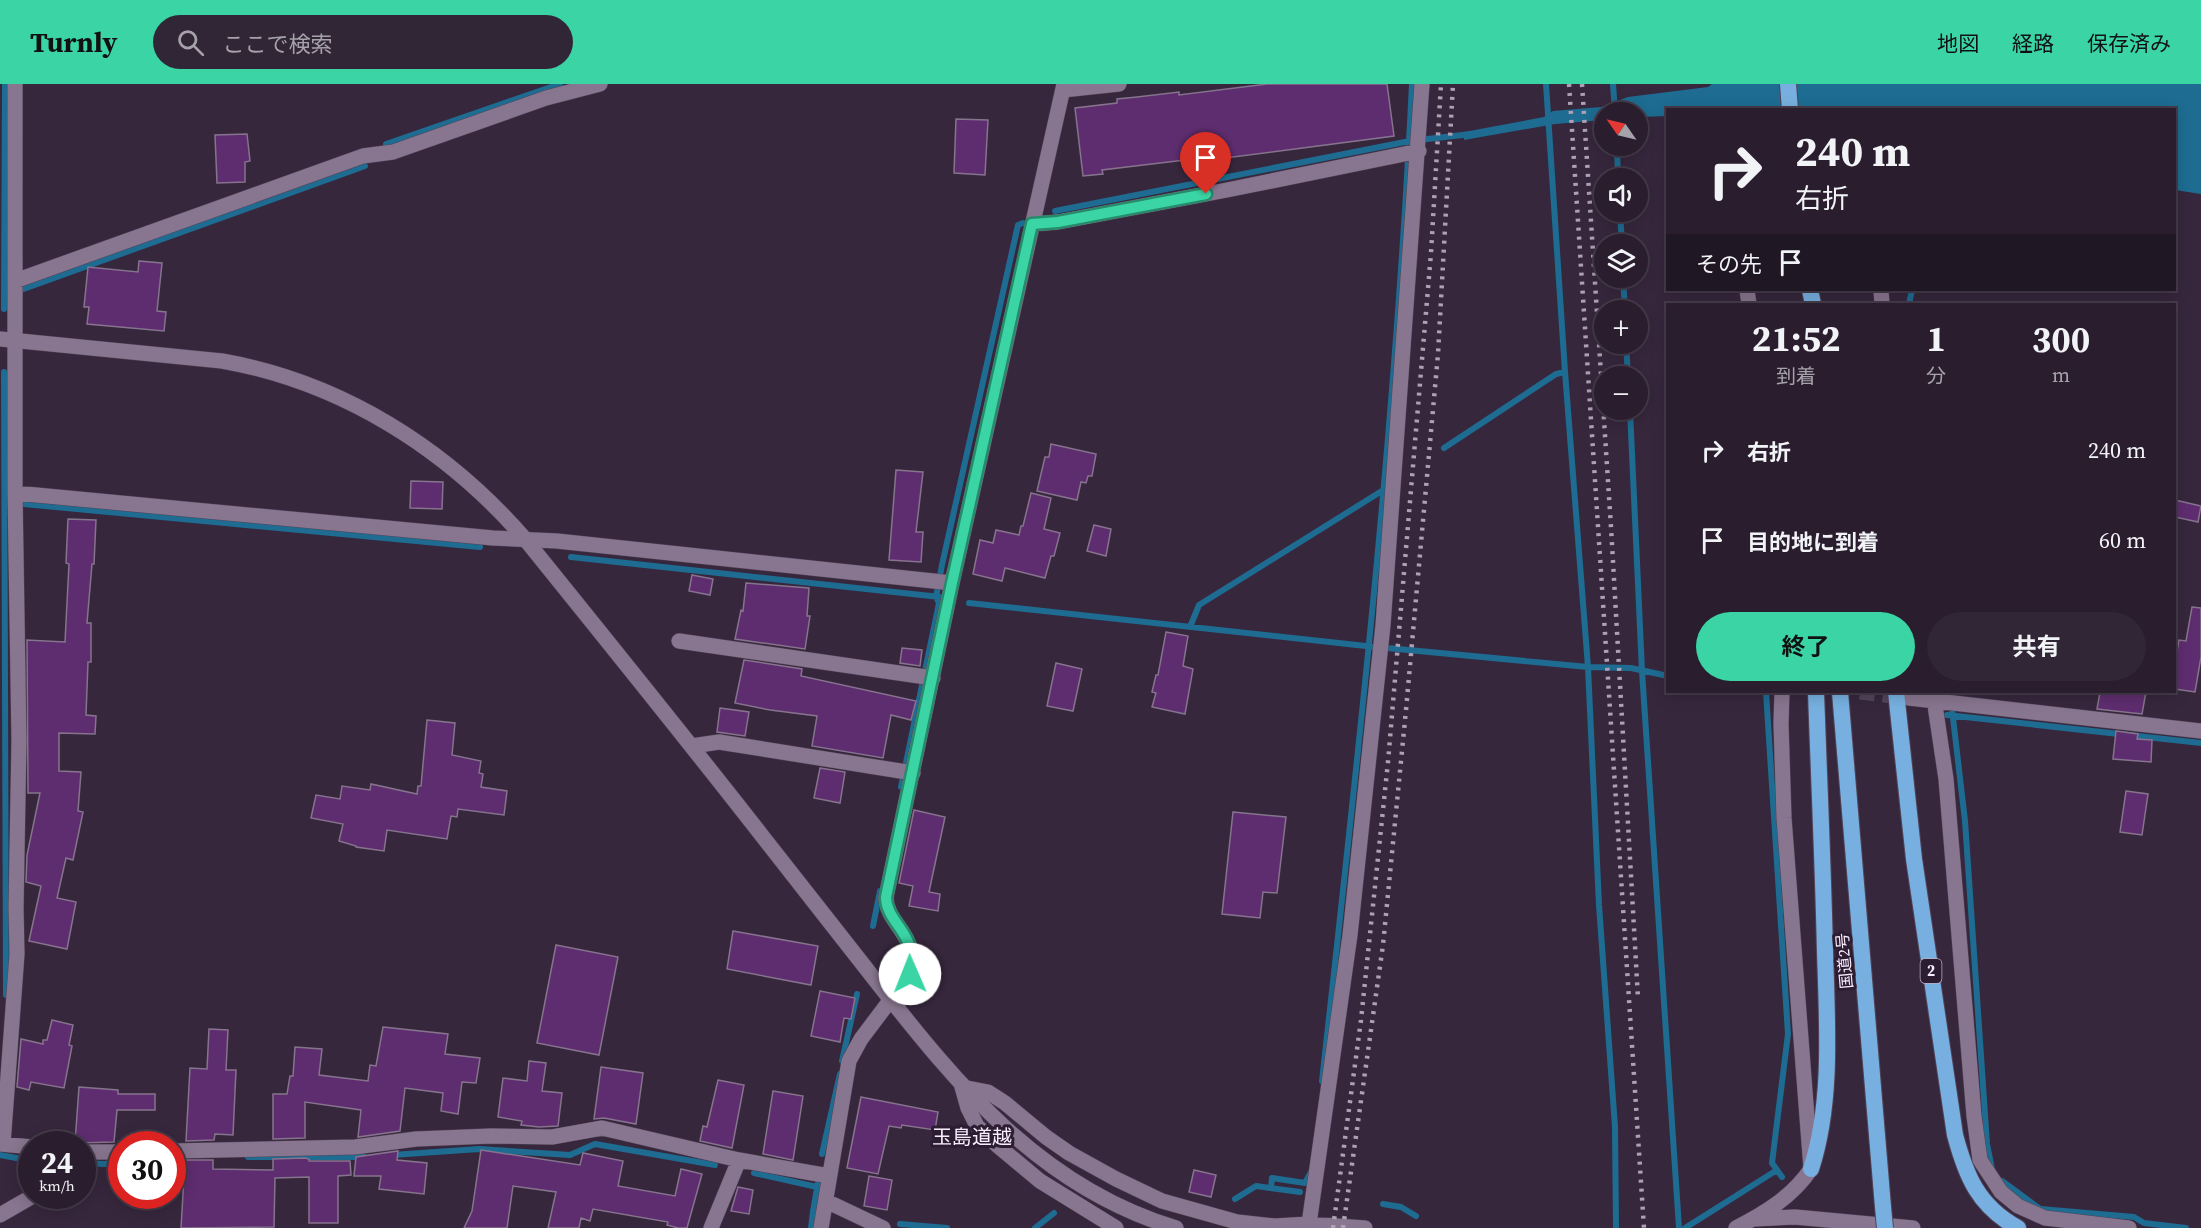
<!DOCTYPE html>
<html lang="ja">
<head>
<meta charset="utf-8">
<style>
  body { margin:0; font-family:"Source Serif 4","Noto Sans JP",serif; background:#312636; color:#f1f3f6; height:100vh; display:flex; flex-direction:column; font-size:22px; white-space:nowrap }
  * { box-sizing:border-box; margin:0 }
  p { font-size:20px; color:#a5a2aa }
  .icon { flex:none; width:33px; height:33px; fill:none; stroke:currentColor; stroke-width:2; stroke-linecap:round; stroke-linejoin:round }
  .map { position:relative; flex:1; overflow:hidden }
  .panel { position:absolute; left:1666px; top:219px; width:510px; height:390px; display:flex; flex-direction:column; background:#291d2e; border-radius:0px; box-shadow:0 3px 15px #0003,0 0 0 2px #453b4a }
  .panel>* { flex:none }
  .guide { position:absolute; left:1666px; top:24px; width:510px; height:183px; border-radius:0px; box-shadow:0 3px 15px #0003,0 0 0 2px #453b4a; background:#291d2e; color:#f1f3f6; overflow:hidden }
  .needle { width:39px; rotate:304deg }
  .buttons { position:absolute; left:1594px; top:18px; display:grid; gap:12px }
  .buttons a { display:grid; place-items:center; width:54px; height:54px; border-radius:50%; background:#291d2e; box-shadow:0 3px 15px #0003,0 0 0 2px #453b4a; font-size:30px }
  .speed { position:absolute; left:18px; top:1047px; display:flex; gap:12px; font-size:30px; font-weight:700; text-align:center }
  .speed>* { display:grid; place-content:center; width:78px; height:78px; border-radius:50%; background:#291d2e; box-shadow:0 3px 15px #0003,0 0 0 2px #453b4a; line-height:1 }
  .speed small { font-size:15px; font-weight:400 }
  .speed .limit { border:9px solid #d22; background:#fff; color:#111 }
  .pin { position:absolute; display:grid; place-items:center; width:51px; height:51px; color:#fff; margin:-62px -26px; border-radius:50% 50% 50% 0; rotate:-45deg; box-shadow:0 0 6px #0007 }
  .pin .icon { rotate:45deg }
  .me { position:absolute; width:66px; margin:-33px; rotate:359deg; stroke-linejoin:round; filter:drop-shadow(0 0 4px #0008) }
  .turn { display:flex; align-items:center; gap:21px; height:126px; padding:0 30px; font-size:27px }
  .turn .icon { width:78px; height:78px; stroke-width:2.5 }
  .turn b { display:block; font-size:42px; line-height:51px }
  .then { display:flex; align-items:center; height:57px; padding:0 30px; background:#0003; gap:12px; font-size:22px }
  .eta { display:flex; justify-content:space-evenly; align-items:center; height:102px; text-align:center }
  .eta b { font-size:36px; font-weight:700; line-height:42px }
  .primary-button { display:flex; gap:12px; margin-top:auto; padding:12px 30px }
  .primary-button a { flex:1; height:69px; border-radius:36px; background:#3ad4a5; color:#111; font-size:24px; font-weight:700; line-height:69px; text-align:center }
  .primary-button a+a { background:#312636; color:#f1f3f6 }
  ul { padding:0; list-style:none }
  li { display:flex; align-items:center; gap:18px; height:90px; padding:0 30px }
  li div { flex:1 }
  li b { display:block; font-size:22px }
  li em { font-style:normal }
  header { display:flex; align-items:center; gap:36px; box-sizing:border-box; height:84px; padding:0 30px; background:#3ad4a5; color:#111 }
  header strong { font-size:28px }
  nav { display:flex; gap:33px; margin-inline-start:auto; font-size:21px }
  .search { width:420px; height:54px; background:#312636; display:flex; align-items:center; gap:15px; box-sizing:border-box; padding:0 21px; border-radius:33px; color:#a5a2aa; font-size:22px }
  .map>svg:first-child { display:block }
</style>
</head>
<body>
<header>
<strong>Turnly</strong>
<div class="search"><svg class="icon" aria-label="search" viewBox="0 0 24 24"><circle cx="10" cy="10" r="6"/><path d="M15 15l6 6"/></svg>ここで検索</div>
<nav><a>地図</a><a>経路</a><a>保存済み</a></nav>
</header>
<div class="map">
<svg width="2201" height="1144" viewBox="0 0 2201 1144">
  <rect width="100%" height="100%" fill="#37273d"/>
  <!-- water -->
  <path fill="#1e6c92" d="M 1712,0 L 2201,0 L 2201,110 L 2175,106 L 2175,26 L 1668,26 L 1668,32 L 1638,33 L 1638,28 L 1605,28 L 1605,36 L 1555,40 L 1464,56 L 1464,48 L 1544,33 L 1553,27 L 1601,23 L 1628,13 L 1708,3 Z"/>
  <g fill="none" stroke-linecap="round" stroke-linejoin="round">
    <!-- stream -->
    <path stroke="#1e6c92" stroke-width="6" d="M 1546,0 L 1565,288 L 1588,583 L 1599,821 L 1615,1043 L 1616,1144
      M 1613,0 L 1615,28
      M 386,60 L 560,0
      M 1617,62 L 1618,94
      M 1055,127 L 1410,57 L 1471,50
      M 1620,128 L 1622,160
      M 1623,194 L 1625,226
      M 4,212 L 365,82
      M 1909,220 L 1912,206
      M 4,225 L 5,0
      M 1626,260 L 1628,292
      M 4,288 L 6,911
      M 1630,326 L 1642,587 L 1679,1144
      M 1444,364 L 1556,290 L 1565,288
      M 24,420 L 480,463
      M 571,473 L 940,513
      M 969,519 L 1366,562 L 1588,583 L 1631,584 L 1668,592
      M 1190,543 L 1199,521 L 1385,405
      M 1766,608 L 1788,950 L 1772,1079 L 1782,1093
      M 1950,608 L 1965,737 L 1987,1060 L 1992,1085
      M 1947,631 L 2201,659
      M 901,703 L 939,519 L 936,513 L 942,481 L 1018,141 L 1023,139
      M 873,842 L 880,807
      M 842,977 L 857,910
      M 1322,997 C 1359,665 1396,334 1412,0
      M 822,1070 L 840,990
      M 0,1071 L 32,1077
      M 392,1071 L 479,1065 L 570,1071 L 595,1060 L 715,1081
      M 248,1073 L 364,1073
      M 82,1079 L 104,1080 L 122,1078
      M 754,1089 L 817,1103
      M 2002,1097 L 2040,1125 L 2134,1133 L 2144,1139 L 2186,1144
      M 1271,1104 L 1272,1094 L 1305,1099 L 1311,1088
      M 1235,1115 L 1256,1102 L 1300,1108
      M 1383,1120 L 1401,1123 L 1416,1132
      M 817,1128 L 813,1127 L 818,1099
      M 900,1140 L 947,1144
      M 811,1144 L 813,1127
      M 1035,1144 L 1054,1129
      M 1685,1144 L 1777,1086"/>
  </g>
  <!-- building -->
  <path fill="#5e2d6f" stroke="#86738d" stroke-width="1.5" d="M 1267,0 L 1387,0 L 1394,52 L 1210,76 L 1210,73 L 1102,86 L 1103,90 L 1083,92 L 1075,24 L 1117,19 L 1117,15 L 1137,13 L 1179,8 L 1179,11 Z
    M 956,35 L 988,36 L 985,91 L 954,89 Z
    M 247,50 L 250,77 L 245,78 L 245,98 L 217,99 L 215,51 Z
    M 139,177 L 162,179 L 157,227 L 166,228 L 164,247 L 87,240 L 89,223 L 84,223 L 88,183 L 138,188 Z
    M 1051,360 L 1096,370 L 1092,392 L 1088,392 L 1086,399 L 1081,398 L 1077,416 L 1037,407 L 1045,373 L 1049,373 Z
    M 896,386 L 923,388 L 916,448 L 923,448 L 921,478 L 889,476 Z
    M 411,397 L 443,398 L 442,425 L 410,424 Z
    M 1031,409 L 1051,414 L 1044,445 L 1060,449 L 1054,472 L 1051,472 L 1045,494 L 1005,484 L 1002,497 L 973,490 L 980,456 L 993,459 L 996,446 L 1019,451 L 1021,442 L 1023,442 Z
    M 2175,416 L 2201,422 L 2198,438 L 2175,433 Z
    M 68,435 L 96,436 L 94,480 L 92,480 L 87,539 L 91,539 L 91,578 L 88,578 L 86,631 L 96,632 L 95,650 L 59,649 L 59,687 L 81,688 L 78,727 L 83,728 L 73,776 L 66,774 L 57,814 L 76,818 L 67,865 L 29,857 L 41,802 L 26,798 L 27,771 L 40,709 L 28,709 L 27,556 L 65,558 L 69,480 L 66,479 Z
    M 1094,441 L 1111,445 L 1106,472 L 1087,467 Z
    M 692,491 L 713,495 L 710,511 L 689,507 Z
    M 746,499 L 809,504 L 807,532 L 810,532 L 805,565 L 735,555 L 741,526 L 743,527 Z
    M 2192,523 L 2201,524 L 2201,573 L 2195,608 L 2175,605 L 2175,579 L 2179,556 L 2186,557 Z
    M 1166,548 L 1188,552 L 1183,582 L 1193,585 L 1185,630 L 1152,623 L 1156,609 L 1152,608 L 1156,591 L 1158,591 Z
    M 902,564 L 922,566 L 920,582 L 900,579 Z
    M 744,576 L 802,585 L 801,592 L 916,617 L 911,636 L 891,631 L 883,674 L 812,662 L 817,632 L 770,626 L 735,619 Z
    M 1056,579 L 1082,585 L 1073,627 L 1047,622 Z
    M 2100,608 L 2146,608 L 2142,630 L 2097,625 Z
    M 720,624 L 749,628 L 745,652 L 717,648 Z
    M 427,636 L 455,639 L 452,671 L 481,677 L 479,689 L 483,690 L 481,703 L 507,707 L 504,731 L 458,725 L 457,733 L 451,732 L 447,755 L 387,746 L 384,767 L 356,763 L 356,762 L 339,757 L 343,740 L 311,734 L 316,711 L 340,715 L 342,702 L 370,706 L 371,700 L 417,710 L 418,702 L 421,702 Z
    M 2116,647 L 2138,650 L 2137,655 L 2152,656 L 2151,678 L 2113,675 Z
    M 820,684 L 845,688 L 840,719 L 814,714 Z
    M 2126,707 L 2148,710 L 2142,751 L 2120,748 Z
    M 914,726 L 945,733 L 929,808 L 940,810 L 938,827 L 909,822 L 913,802 L 899,799 Z
    M 1233,728 L 1286,733 L 1277,809 L 1263,808 L 1260,834 L 1222,830 Z
    M 733,847 L 818,862 L 811,901 L 727,885 Z
    M 556,861 L 618,873 L 599,971 L 537,959 Z
    M 820,907 L 855,914 L 851,935 L 844,934 L 840,958 L 811,952 Z
    M 52,936 L 73,941 L 69,961 L 72,962 L 64,1004 L 31,998 L 29,1006 L 17,1003 L 21,955 L 43,960 L 43,956 L 47,956 Z
    M 383,943 L 448,950 L 445,970 L 480,974 L 476,999 L 462,998 L 458,1030 L 441,1027 L 443,1009 L 405,1004 L 400,1047 L 358,1053 L 361,1026 L 305,1018 L 305,1054 L 273,1055 L 273,1010 L 287,1010 L 290,992 L 293,992 L 295,963 L 322,965 L 319,991 L 368,997 L 370,981 L 376,982 Z
    M 209,945 L 228,946 L 226,986 L 236,986 L 233,1051 L 215,1050 L 214,1056 L 186,1057 L 190,984 L 207,985 Z
    M 529,977 L 546,979 L 542,1007 L 562,1009 L 558,1042 L 539,1043 L 521,1041 L 522,1037 L 498,1033 L 503,994 L 527,997 Z
    M 601,983 L 643,989 L 636,1040 L 604,1034 L 594,1035 Z
    M 718,996 L 744,1001 L 732,1064 L 700,1057 L 703,1042 L 707,1043 Z
    M 79,1003 L 118,1006 L 118,1010 L 155,1010 L 155,1026 L 117,1026 L 114,1058 L 75,1059 Z
    M 773,1007 L 803,1012 L 793,1076 L 763,1070 Z
    M 861,1013 L 938,1028 L 935,1046 L 902,1041 L 901,1044 L 889,1042 L 878,1090 L 847,1084 Z
    M 481,1066 L 580,1081 L 583,1069 L 623,1077 L 618,1102 L 675,1112 L 681,1085 L 702,1090 L 687,1144 L 678,1144 L 667,1141 L 668,1138 L 593,1125 L 590,1137 L 581,1134 L 579,1144 L 548,1144 L 556,1108 L 513,1102 L 507,1144 L 464,1144 L 472,1127 Z
    M 398,1067 L 397,1076 L 427,1079 L 424,1110 L 379,1105 L 381,1092 L 354,1092 L 356,1073 Z
    M 305,1074 L 309,1075 L 309,1077 L 350,1077 L 351,1091 L 338,1092 L 338,1139 L 309,1139 L 309,1093 L 275,1094 L 274,1143 L 181,1144 L 185,1076 L 213,1076 L 213,1085 L 273,1086 L 273,1075 Z
    M 1194,1086 L 1216,1091 L 1211,1113 L 1189,1108 Z
    M 869,1092 L 892,1096 L 887,1126 L 864,1122 Z
    M 738,1103 L 753,1106 L 749,1130 L 731,1127 Z"/>
  <g fill="none" stroke-linecap="round" stroke-linejoin="round">
    <!-- minor-tunnel -->
    <path stroke="#54455a" stroke-width="15" stroke-dasharray="15 8" stroke-linecap="butt" d="M 1860,608 L 1908,614"/>
    <defs>
      <path id="minor" d="M 1063,6 L 1119,0
        M 1033,140 L 1058,138 L 1227,106 L 1419,67
        M 15,197 L 363,72 L 393,68 L 546,14 L 600,0
        M 1747,206 L 1749,220
        M 1881,206 L 1882,220
        M 15,409 L 493,454 L 557,457 L 952,499
        M 679,557 L 933,594
        M 1933,608 L 1946,695 L 1974,1032 L 1980,1076 L 2001,1108 L 2018,1122 L 2045,1134 L 2129,1144
        M 1909,614 L 2201,647
        M 692,662 L 719,658 L 913,689
        M 0,1060 L 32,1063
        M 3,1060 L 17,870 L 16,824 L 19,656 L 15,409 L 15,0
        M 172,1067 L 355,1063 L 416,1055 L 491,1052 L 552,1053 L 602,1044 L 739,1076 L 829,1092
        M 82,1068 L 122,1068
        M 826,1117 L 883,1144
        M 0,1131 L 33,1112
        M 1755,1135 L 1795,1133 L 1913,1144
        M 1309,1140 L 1350,851 L 1383,541 L 1422,0
        M 711,1144 L 739,1076
        M 821,1144 L 849,977 L 861,955 L 910,890 C 920,850 886,841 886,813 L 952,499 L 1064,0
        M 1116,1144 L 1040,1097 L 998,1062 L 977,1042 L 968,1024 L 962,1003 L 988,1008 L 1005,1019 L 1046,1053 L 1069,1069 L 1116,1095 L 1162,1117 L 1237,1138 L 1275,1142 L 1309,1140 L 1365,1144
        M 1736,1144 C 1765,1129 1792,1113 1811,1085 L 1784,734 L 1781,640 L 1782,608"/>
      <path id="tertiary" d="M 0,255 L 222,277 C 341,298 446,364 525,455 C 605,554 685,653 763,753 C 801,801 838,849 876,897 C 959,1003 1042,1104 1176,1144"/>
      <path id="trunk" d="M 1788,0 L 1790,26
        M 1810,206 L 1813,220
        M 1840,608 L 1883,1123
        M 1896,608 L 1914,775 L 1955,1051 C 1966,1092 1978,1122 2018,1144
        M 1811,1085 C 1833,1018 1827,938 1825,868 C 1823,781 1819,694 1816,608"/>
    </defs>
    <!-- minor casing -->
    <use href="#minor" stroke="#524458" stroke-width="16"/>
    <!-- tertiary casing -->
    <use href="#tertiary" stroke="#524458" stroke-width="16"/>
    <!-- trunk casing -->
    <use href="#trunk" stroke="#524458" stroke-width="18"/>
    <!-- minor -->
    <use href="#minor" stroke="#88758f" stroke-width="15"/>
    <!-- tertiary -->
    <use href="#tertiary" stroke="#88758f" stroke-width="15"/>
    <!-- trunk -->
    <use href="#trunk" stroke="#77b0e0" stroke-width="16"/>
    <!-- rail -->
    <path stroke="#aea1b3" stroke-width="4.5" stroke-dasharray="3 6" stroke-linecap="butt" d="M 1569,0 L 1644,1144
      M 1582,0 L 1611,443 L 1638,914
      M 1333,1144 L 1361,936 L 1388,678 L 1431,169 L 1441,0
      M 1343,1144 L 1383,861 L 1406,626 L 1438,270 L 1453,0"/>
    <defs>
      <path id="trunk-bridge" d="M 1883,1123 L 1885,1144"/>
    </defs>
    <!-- trunk-bridge casing -->
    <use href="#trunk-bridge" stroke="#524458" stroke-width="18" stroke-linecap="butt"/>
    <!-- trunk-bridge -->
    <use href="#trunk-bridge" stroke="#77b0e0" stroke-width="16"/>
  </g>
  <g fill="none" stroke-linecap="round" stroke-linejoin="round">
    <defs>
      <path id="route" d="M 910,890 C 920,850 886,840 886,813 L 952,499 L 1032,140 L 1058,138 L 1206,110"/>
    </defs>
    <!-- route casing -->
    <use href="#route" stroke="#268a6b" stroke-width="15"/>
    <!-- route -->
    <use href="#route" stroke="#3ad4a5" stroke-width="10"/>
  </g>
  <g text-anchor="middle" stroke-width="6" stroke-linejoin="round" paint-order="stroke">
    <!-- shield labels -->
    <rect fill="#2d1d33" stroke="#bbafc0" stroke-width="1.5" x="1920.5" y="875" width="21" height="24" rx="4.5"/>
    <g font-size="15" font-weight="bold" fill="#f8edfc">
      <text x="1931" y="892">2</text>
    </g>
    <!-- street labels -->
    <g font-size="16" fill="#f8edfc" stroke="#2d1d33">
      <text transform="translate(1844 877) rotate(-95)" y="6">国道2号</text>
    </g>
    <!-- quarter labels -->
    <g font-size="20" fill="#f8edfc" stroke="#2d1d33">
      <text x="972" y="1060">玉島道越</text>
    </g>
  </g>
</svg>
<div class="buttons">
<a><svg class="needle" viewBox="-14 -14 28 28"><path d="M0-13l5 13h-10z" fill="#e53935"/><path d="M0 13l5-13h-10z" fill="#a5a2aa"/></svg></a>
<a><svg class="icon" aria-label="sound" viewBox="0 0 24 24"><path d="M4 9h4l5-4v14l-5-4H4zM17 9q2 3 0 6"/></svg></a>
<a><svg class="icon" aria-label="layers" viewBox="0 0 24 24"><path d="M12 4l9 5-9 5-9-5zM3 14l9 5 9-5"/></svg></a>
<a>+</a>
<a>−</a>
</div>
<div class="speed"><div>24<small>km/h</small></div><div class="limit">30</div></div>
<div class="pin" style="left:1206px;top:110px;background:#d93025"><svg class="icon" aria-label="arrive" viewBox="0 0 24 24"><path d="M6 21V4h12l-3 4 3 4H6"/></svg></div>
<svg class="me" style="left:910px;top:890px" viewBox="-20 -20 40 40"><circle r="19" fill="#fff"/><path d="M0-13L10 11 0 6-10 11z" fill="#3ad4a5"/></svg>
<div class="guide">
<div class="turn"><svg class="icon" aria-label="right" viewBox="0 0 24 24"><path d="M7 20v-9h11M14 6l5 5-5 5"/></svg><div><b>240 m</b>右折</div></div>
<div class="then">その先<svg class="icon" aria-label="arrive" viewBox="0 0 24 24"><path d="M6 21V4h12l-3 4 3 4H6"/></svg></div>
</div>
<section class="panel">
<div class="eta">
<div><b>21:52</b><p>到着</p></div>
<div><b>1</b><p>分</p></div>
<div><b>300</b><p>m</p></div>
</div>
<ul>
<li><svg class="icon" aria-label="right" viewBox="0 0 24 24"><path d="M7 20v-9h11M14 6l5 5-5 5"/></svg><div><b>右折</b></div><em>240 m</em></li>
<li><svg class="icon" aria-label="arrive" viewBox="0 0 24 24"><path d="M6 21V4h12l-3 4 3 4H6"/></svg><div><b>目的地に到着</b></div><em>60 m</em></li>
</ul>
<div class="primary-button"><a>終了</a><a>共有</a></div>
</section>
</div>
</body>
</html>
